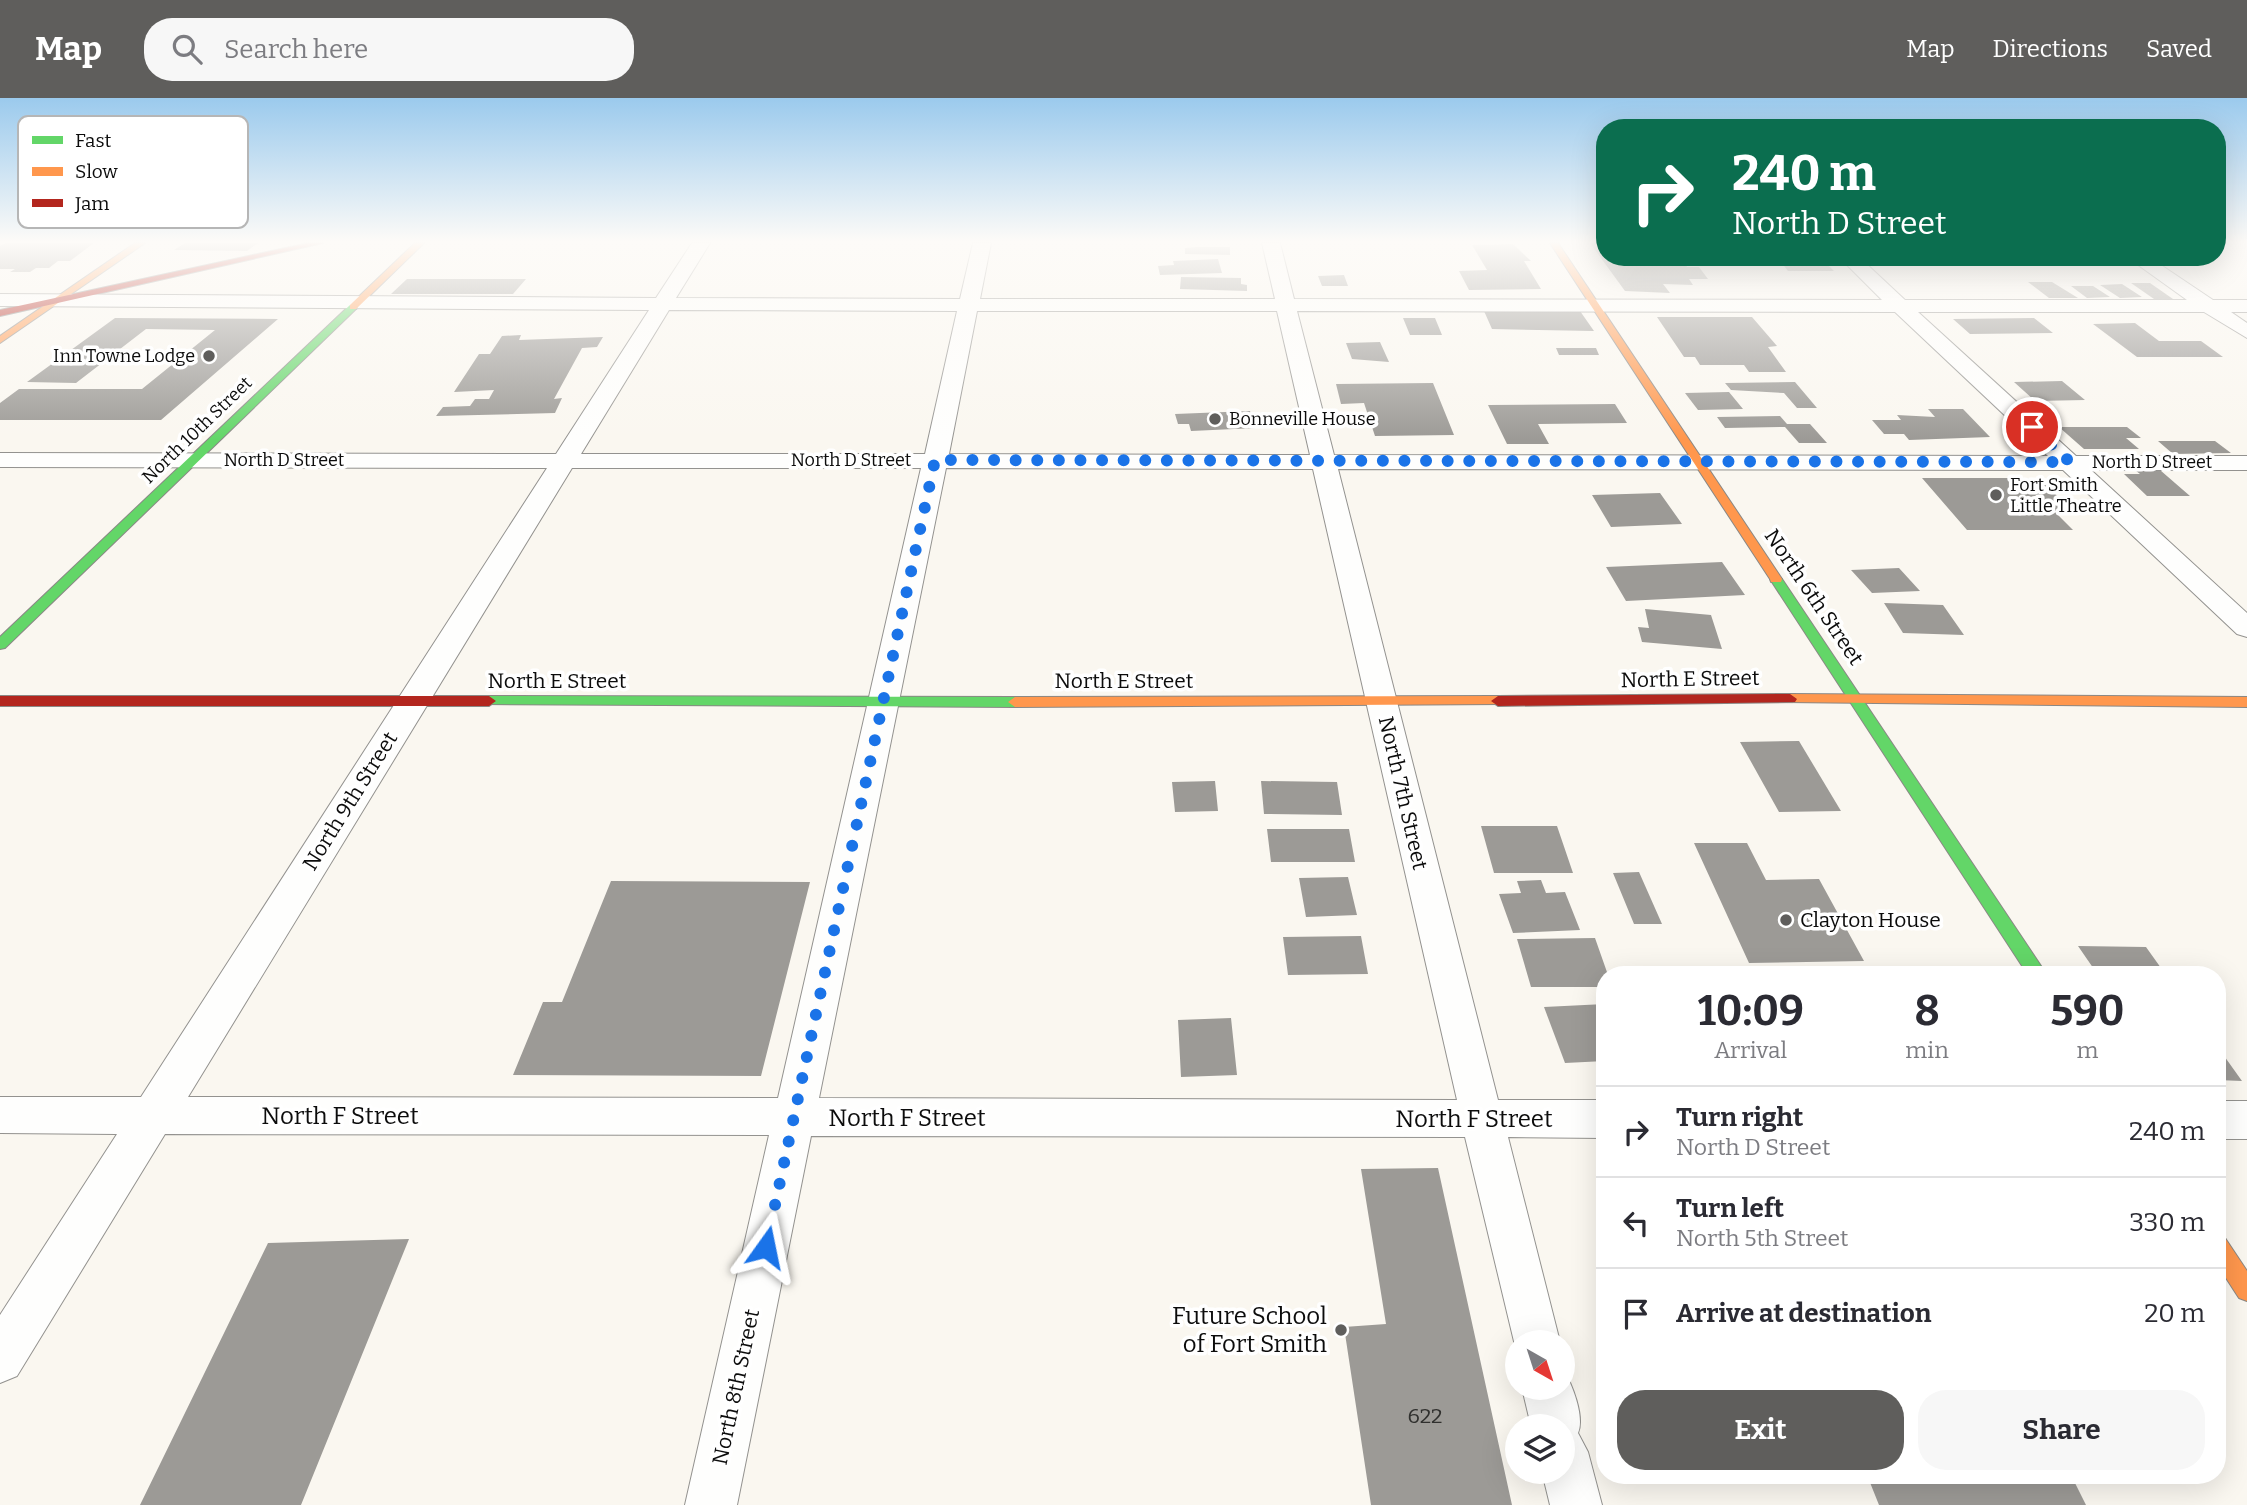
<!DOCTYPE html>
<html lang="en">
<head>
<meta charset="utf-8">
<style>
  body { margin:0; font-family:Bitter,serif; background:#f7f7f7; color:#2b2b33; height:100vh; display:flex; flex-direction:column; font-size:26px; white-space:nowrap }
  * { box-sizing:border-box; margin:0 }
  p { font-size:23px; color:#7c7c81 }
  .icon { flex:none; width:38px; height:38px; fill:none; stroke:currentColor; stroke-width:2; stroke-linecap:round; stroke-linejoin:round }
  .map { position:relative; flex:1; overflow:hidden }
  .panel { position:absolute; left:1596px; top:868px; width:630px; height:518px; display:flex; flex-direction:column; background:#fff; border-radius:28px; box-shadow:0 7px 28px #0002 }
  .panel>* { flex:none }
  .guide { position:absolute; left:1596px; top:21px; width:630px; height:147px; border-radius:28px; box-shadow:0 7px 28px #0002; background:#0b6e4f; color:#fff; overflow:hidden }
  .needle { width:46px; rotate:141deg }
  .controls { position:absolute; left:1505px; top:1232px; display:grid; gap:14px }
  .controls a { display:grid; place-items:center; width:70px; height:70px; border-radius:50%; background:#fff; box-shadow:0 7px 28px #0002; font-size:35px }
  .pin { position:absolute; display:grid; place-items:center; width:60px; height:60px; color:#fff; margin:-30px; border:4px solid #fff; border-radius:50%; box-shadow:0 2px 7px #0007 }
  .me { position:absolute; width:77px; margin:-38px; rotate:12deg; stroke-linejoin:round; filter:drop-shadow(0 0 5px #0008) }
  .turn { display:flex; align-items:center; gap:24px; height:147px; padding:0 21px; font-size:32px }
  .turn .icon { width:91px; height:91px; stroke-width:2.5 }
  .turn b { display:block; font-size:49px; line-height:60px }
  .eta { display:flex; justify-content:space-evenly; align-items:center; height:119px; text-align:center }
  .eta b { font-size:42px; font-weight:700; line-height:49px }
  .cta { display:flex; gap:14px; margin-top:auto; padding:14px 21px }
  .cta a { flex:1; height:80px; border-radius:28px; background:#5f5e5c; color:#fff; font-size:28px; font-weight:700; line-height:80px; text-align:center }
  .cta a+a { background:#f7f7f7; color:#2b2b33 }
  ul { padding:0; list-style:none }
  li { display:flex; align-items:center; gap:21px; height:91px; padding:0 21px; border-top:2px solid #e1e1e2 }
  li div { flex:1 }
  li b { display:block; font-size:26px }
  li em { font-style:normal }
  header { display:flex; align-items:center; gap:42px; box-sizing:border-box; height:98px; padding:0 35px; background:#5f5e5c; color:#fff }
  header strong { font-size:33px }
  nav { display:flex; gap:38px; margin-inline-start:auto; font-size:24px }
  .search { width:490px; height:63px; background:#f7f7f7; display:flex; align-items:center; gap:18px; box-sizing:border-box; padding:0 24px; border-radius:28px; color:#7c7c81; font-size:26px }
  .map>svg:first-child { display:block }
</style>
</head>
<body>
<header>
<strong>Map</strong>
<div class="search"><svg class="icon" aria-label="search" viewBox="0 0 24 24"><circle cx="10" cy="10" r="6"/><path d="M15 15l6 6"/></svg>Search here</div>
<nav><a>Map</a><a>Directions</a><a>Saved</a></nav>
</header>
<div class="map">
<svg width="2247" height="1407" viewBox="0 0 2247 1407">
  <rect width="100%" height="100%" fill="#faf7f0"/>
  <!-- building -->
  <path fill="#9c9a96" d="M 5,145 L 94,145 L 70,163 L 58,163 L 49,170 L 36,170 L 30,174 L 10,174 L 15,171 L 0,171 L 0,148 Z
    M 185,145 L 258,145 L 247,153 L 174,152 Z
    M 1590,145 L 1605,145 L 1605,159 L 1693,159 L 1695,165 L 1685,164 L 1687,169 L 1699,169 L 1708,181 L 1689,181 L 1693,187 L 1663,186 L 1670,195 L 1625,193 Z
    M 1513,146 L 1531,163 L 1524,163 L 1541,191 L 1469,192 L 1459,173 L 1487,172 L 1472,147 Z
    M 1196,149 L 1230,149 L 1230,157 L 1185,156 L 1185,150 Z
    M 1777,159 L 1820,159 L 1834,173 L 1788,173 Z
    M 1218,161 L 1222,175 L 1160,177 L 1158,168 L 1174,167 L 1173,163 Z
    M 1344,177 L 1348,188 L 1322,188 L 1318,178 Z
    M 1181,179 L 1241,180 L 1241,186 L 1247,187 L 1247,193 L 1180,191 Z
    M 407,181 L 526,181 L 513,196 L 391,196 Z
    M 2028,184 L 2052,184 L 2078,200 L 2049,200 Z
    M 2131,185 L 2150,185 L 2173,201 L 2154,201 Z
    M 2122,186 L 2142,199 L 2120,200 L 2100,187 Z
    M 2071,188 L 2093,188 L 2110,199 L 2087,200 Z
    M 1484,213 L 1580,213 L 1594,233 L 1492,231 Z
    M 1657,219 L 1752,219 L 1777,248 L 1768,249 L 1786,274 L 1749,274 L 1744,267 L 1700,267 L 1695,259 L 1684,259 Z
    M 115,220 L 278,221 L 161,322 L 0,322 L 0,305 L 19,291 L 142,291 L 215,232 L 146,231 L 76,285 L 27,284 Z
    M 1403,220 L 1435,220 L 1442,237 L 1410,237 Z
    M 2034,220 L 2053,235 L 1970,236 L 1953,221 Z
    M 2135,225 L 2159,243 L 2201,243 L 2223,259 L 2137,259 L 2093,226 Z
    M 521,237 L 519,242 L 603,239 L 597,249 L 582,250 L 554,301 L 562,300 L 555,315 L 436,318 L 443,309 L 470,308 L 475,301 L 489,301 L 494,292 L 454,294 L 479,256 L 490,256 L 502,238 Z
    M 1380,244 L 1389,264 L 1352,261 L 1346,245 Z
    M 1556,250 L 1596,250 L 1599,257 L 1559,257 Z
    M 2062,283 L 2085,302 L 2035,303 L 2014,284 Z
    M 1795,284 L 1817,310 L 1797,310 L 1784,295 L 1731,292 L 1725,285 Z
    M 1433,285 L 1454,337 L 1375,338 L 1364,305 L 1341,306 L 1336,286 Z
    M 1729,294 L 1743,311 L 1698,312 L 1685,295 Z
    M 1615,306 L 1627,325 L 1538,326 L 1549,346 L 1507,346 L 1488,307 Z
    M 1928,311 L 1963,311 L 1990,339 L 1909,342 L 1904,336 L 1884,336 L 1872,322 L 1901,322 L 1897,317 L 1935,319 Z
    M 1250,313 L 1256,330 L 1191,333 L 1189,326 L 1178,326 L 1175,316 Z
    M 1780,318 L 1787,326 L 1810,326 L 1827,345 L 1799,345 L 1785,329 L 1725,330 L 1717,319 Z
    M 2059,329 L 2127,329 L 2141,340 L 2126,340 L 2139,351 L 2084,351 Z
    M 2158,343 L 2215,343 L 2231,355 L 2173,356 Z
    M 2135,372 L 2160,372 L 2190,398 L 2147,398 L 2124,376 L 2140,376 Z
    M 1922,380 L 2039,380 L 2072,413 L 2054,413 L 2073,432 L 1967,432 Z
    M 1660,395 L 1682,426 L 1611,429 L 1592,397 Z
    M 1722,464 L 1745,497 L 1626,503 L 1606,469 Z
    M 1899,470 L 1920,493 L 1872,495 L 1851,472 Z
    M 1884,505 L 1943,507 L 1964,537 L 1903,535 Z
    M 1645,511 L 1711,517 L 1722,551 L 1642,544 L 1638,529 L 1649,530 Z
    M 1799,643 L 1841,713 L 1779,714 L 1740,644 Z
    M 1215,683 L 1218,713 L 1175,714 L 1172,684 Z
    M 1261,683 L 1337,684 L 1342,717 L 1264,716 Z
    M 1481,728 L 1557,728 L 1573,775 L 1494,775 Z
    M 1267,731 L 1349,731 L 1355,764 L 1271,764 Z
    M 1694,745 L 1747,745 L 1766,782 L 1819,781 L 1864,863 L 1749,865 Z
    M 1639,774 L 1662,826 L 1634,826 L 1613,775 Z
    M 1348,779 L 1357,817 L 1306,819 L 1299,780 Z
    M 1541,782 L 1546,795 L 1565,794 L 1580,832 L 1513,835 L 1499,796 L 1521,795 L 1517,783 Z
    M 611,783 L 810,784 L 761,978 L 513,977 L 543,904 L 562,904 Z
    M 1361,838 L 1368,876 L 1288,877 L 1283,839 Z
    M 1595,840 L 1608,877 L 1605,877 L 1605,889 L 1531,889 L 1517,841 Z
    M 2078,848 L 2146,849 L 2166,877 L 2098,877 Z
    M 1605,906 L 1605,963 L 1565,965 L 1544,909 Z
    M 1231,920 L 1237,977 L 1181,979 L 1178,922 Z
    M 2217,948 L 2242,983 L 2217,982 Z
    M 1438,1070 L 1512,1407 L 1371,1407 L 1344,1229 L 1386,1226 L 1361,1071 Z
    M 409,1141 L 301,1407 L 140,1407 L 268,1145 Z
    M 1867,1377 L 2071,1377 L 2086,1407 L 1879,1407 Z"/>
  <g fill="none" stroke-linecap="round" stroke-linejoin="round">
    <defs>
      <path id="street" d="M 692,145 L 710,145 L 676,200 L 960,201 L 973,145 L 991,145 L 980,201 L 1275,201 L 1262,145 L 1280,145 L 1294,201 L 1882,202 L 1839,159 L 1859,159 L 1905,202 L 2187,202 L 2127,159 L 2149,159 L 2213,202 L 2247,202 L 2247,214 L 2231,214 L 2247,225 L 2247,240 L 2204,214 L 1918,214 L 2076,358 L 2247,358 L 2247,372 L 2091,372 L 2247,515 L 2247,539 L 2237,536 L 2063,372 L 1338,371 L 1498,1002 L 1605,1002 L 1605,1040 L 1508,1039 L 1560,1244 L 1517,1244 L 1517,1256 L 1465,1039 L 811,1038 L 737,1407 L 685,1407 L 769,1037 L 165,1036 L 17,1278 L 0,1285 L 0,1217 L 117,1036 L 0,1035 L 0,999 L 141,999 L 547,370 L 0,369 L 0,355 L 556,356 L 649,212 L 0,208 L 0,196 L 656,200 ZM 669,212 L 957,213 L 925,356 L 581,356 ZM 977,213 L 1277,213 L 1310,357 L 949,356 ZM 1297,213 L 1895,214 L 2048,358 L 1334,357 ZM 572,370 L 921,370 L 778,1000 L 188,999 ZM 946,370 L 1313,371 L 1457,1002 L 819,1000 Z
        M 2217,1003 L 2247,1003 L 2247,1041 L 2217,1041 Z
        M 1563,1272 C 1572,1285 1585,1319 1578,1335 L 1588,1354 L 1602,1407 L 1550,1407 L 1542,1374 L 1563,1374 L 1563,1328 L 1531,1328 L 1522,1290 L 1563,1290 Z"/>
      <path id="fast" d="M 350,207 L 358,209 L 5,550 L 0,551 L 0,539 Z
        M 1776,477 L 1782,481 L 2047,877 L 2028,877 L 1770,481 Z
        M 489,598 L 1015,599 L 1022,604 L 1015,609 L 484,606 L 482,603 Z"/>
      <path id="slow" d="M 135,145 L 145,145 L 0,245 L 0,238 Z
        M 415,145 L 424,145 L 356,211 L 350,211 L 350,207 Z
        M 1550,145 L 1558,145 L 1782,481 L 1781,484 L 1771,484 L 1770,481 Z
        M 1790,596 L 2247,599 L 2247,609 L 1785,604 L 1783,601 Z
        M 1498,598 L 1505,603 L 1503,606 L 1015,609 L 1008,604 L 1015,599 Z
        M 2217,1137 L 2225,1140 L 2247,1173 L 2247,1203 L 2239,1200 L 2217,1166 Z"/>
      <path id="jam" d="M 308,145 L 323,145 L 0,218 L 0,212 Z
        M 1790,596 L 1797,601 L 1795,604 L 1498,608 L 1491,603 L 1498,598 Z
        M 0,598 L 489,598 L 496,603 L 489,608 L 0,608 Z"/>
    </defs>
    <!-- street casing -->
    <use href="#street" stroke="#93928f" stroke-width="2"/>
    <!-- fast casing -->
    <use href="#fast" stroke="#8a8885" stroke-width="2"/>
    <!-- slow casing -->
    <use href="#slow" stroke="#8a8885" stroke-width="2"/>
    <!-- jam casing -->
    <use href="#jam" stroke="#8a8885" stroke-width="2"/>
    <!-- street -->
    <use href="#street" fill="#fefefd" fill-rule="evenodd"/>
    <!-- fast -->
    <use href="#fast" fill="#63d668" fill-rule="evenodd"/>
    <!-- slow -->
    <use href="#slow" fill="#ff974d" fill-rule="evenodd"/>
    <!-- jam -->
    <use href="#jam" fill="#b3261e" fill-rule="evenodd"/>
  </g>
  <!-- sky -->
  <linearGradient id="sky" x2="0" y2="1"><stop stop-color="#9bcaed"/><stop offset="0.42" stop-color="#fdfbf8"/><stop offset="1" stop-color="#fdfbf8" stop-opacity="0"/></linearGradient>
  <rect width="2247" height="342" fill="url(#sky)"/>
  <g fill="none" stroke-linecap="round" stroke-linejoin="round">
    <!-- route -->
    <path stroke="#1a73e8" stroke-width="12" stroke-dasharray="0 21.6" d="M 766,1149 L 935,362 L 2070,364 L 2032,329"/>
  </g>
  <!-- markers -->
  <g fill="#5f5e5c" stroke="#fff" stroke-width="2.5">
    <circle cx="209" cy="258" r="7"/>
    <circle cx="1215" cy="321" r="7"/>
    <circle cx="1996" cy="397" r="7"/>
    <circle cx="1786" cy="822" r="7"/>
    <circle cx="1341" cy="1232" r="7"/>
  </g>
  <g text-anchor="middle" stroke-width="7" stroke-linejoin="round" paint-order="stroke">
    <!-- far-poi labels -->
    <g font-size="18" fill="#0c0c0c" stroke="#fff" text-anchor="start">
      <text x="195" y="264" text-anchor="end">Inn Towne Lodge</text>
      <text x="1229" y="327">Bonneville House</text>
      <text x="2010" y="393">Fort Smith<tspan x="2010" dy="21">Little Theatre</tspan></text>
    </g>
    <!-- far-street labels -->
    <g font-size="18" fill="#0c0c0c" stroke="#fff">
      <text transform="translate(197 332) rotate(-44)" y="6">North 10th Street</text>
      <text x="284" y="368">North D Street</text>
      <text x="851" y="368">North D Street</text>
      <text x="2152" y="370">North D Street</text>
    </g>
    <!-- street labels -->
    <g font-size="21" fill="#0c0c0c" stroke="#fff">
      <text transform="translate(1814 499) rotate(56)" y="7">North 6th Street</text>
      <text transform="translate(1690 581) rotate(-1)" y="7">North E Street</text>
      <text x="557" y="590">North E Street</text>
      <text x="1124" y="590">North E Street</text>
      <text transform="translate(1403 695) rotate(77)" y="7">North 7th Street</text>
      <text transform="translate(350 703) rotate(-58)" y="7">North 9th Street</text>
      <text transform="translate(736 1289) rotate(-78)" y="7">North 8th Street</text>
    </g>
    <!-- poi labels -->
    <g font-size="21" fill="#0c0c0c" stroke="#fff" text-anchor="start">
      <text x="1800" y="829">Clayton House</text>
    </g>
    <!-- near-number labels -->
    <g font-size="21" fill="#30302e">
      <text x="1425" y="1325">622</text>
    </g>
    <!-- near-street labels -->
    <g font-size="24" fill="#0c0c0c" stroke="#fff">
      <text x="340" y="1026">North F Street</text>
      <text x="907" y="1028">North F Street</text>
      <text x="1474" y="1029">North F Street</text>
    </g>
    <!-- near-poi labels -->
    <g font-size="24" fill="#0c0c0c" stroke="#fff" text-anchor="end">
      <text x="1327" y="1226">Future School<tspan x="1327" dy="28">of Fort Smith</tspan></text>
    </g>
  </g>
  <!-- legend -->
  <rect x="18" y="18" width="230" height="112" rx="10" fill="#fff" stroke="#b6b6b6" stroke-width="2"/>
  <rect x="32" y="38" width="31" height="8" fill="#63d668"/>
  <rect x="32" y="69" width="31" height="9" fill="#ff974d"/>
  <rect x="32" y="101" width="31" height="8" fill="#b3261e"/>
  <g font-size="19" fill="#0c0c0c">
    <text x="75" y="49">Fast</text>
    <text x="75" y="80">Slow</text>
    <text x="75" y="112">Jam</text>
  </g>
</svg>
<div class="controls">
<a><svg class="needle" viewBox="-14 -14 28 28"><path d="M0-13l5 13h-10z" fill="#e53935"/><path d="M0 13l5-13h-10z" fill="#7c7c81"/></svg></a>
<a><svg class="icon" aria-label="layers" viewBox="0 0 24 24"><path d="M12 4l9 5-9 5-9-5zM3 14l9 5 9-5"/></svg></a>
</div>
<div class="pin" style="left:2032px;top:329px;background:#d93025"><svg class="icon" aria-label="arrive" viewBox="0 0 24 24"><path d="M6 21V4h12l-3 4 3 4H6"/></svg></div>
<svg class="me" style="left:766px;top:1149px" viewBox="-20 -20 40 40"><path d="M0-17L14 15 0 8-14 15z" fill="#1a73e8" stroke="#fff" stroke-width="4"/></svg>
<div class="guide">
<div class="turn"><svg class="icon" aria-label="right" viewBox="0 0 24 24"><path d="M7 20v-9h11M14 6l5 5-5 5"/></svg><div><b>240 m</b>North D Street</div></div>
</div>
<section class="panel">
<div class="eta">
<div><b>10:09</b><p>Arrival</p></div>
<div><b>8</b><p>min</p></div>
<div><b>590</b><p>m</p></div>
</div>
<ul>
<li><svg class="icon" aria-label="right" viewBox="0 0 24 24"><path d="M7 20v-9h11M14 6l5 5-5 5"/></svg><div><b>Turn right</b><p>North D Street</p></div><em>240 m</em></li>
<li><svg class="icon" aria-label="left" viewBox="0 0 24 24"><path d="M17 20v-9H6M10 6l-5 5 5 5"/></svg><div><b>Turn left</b><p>North 5th Street</p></div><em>330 m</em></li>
<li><svg class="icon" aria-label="arrive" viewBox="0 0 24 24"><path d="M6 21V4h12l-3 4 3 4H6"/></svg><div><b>Arrive at destination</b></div><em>20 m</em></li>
</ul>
<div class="cta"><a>Exit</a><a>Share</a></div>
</section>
</div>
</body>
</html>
